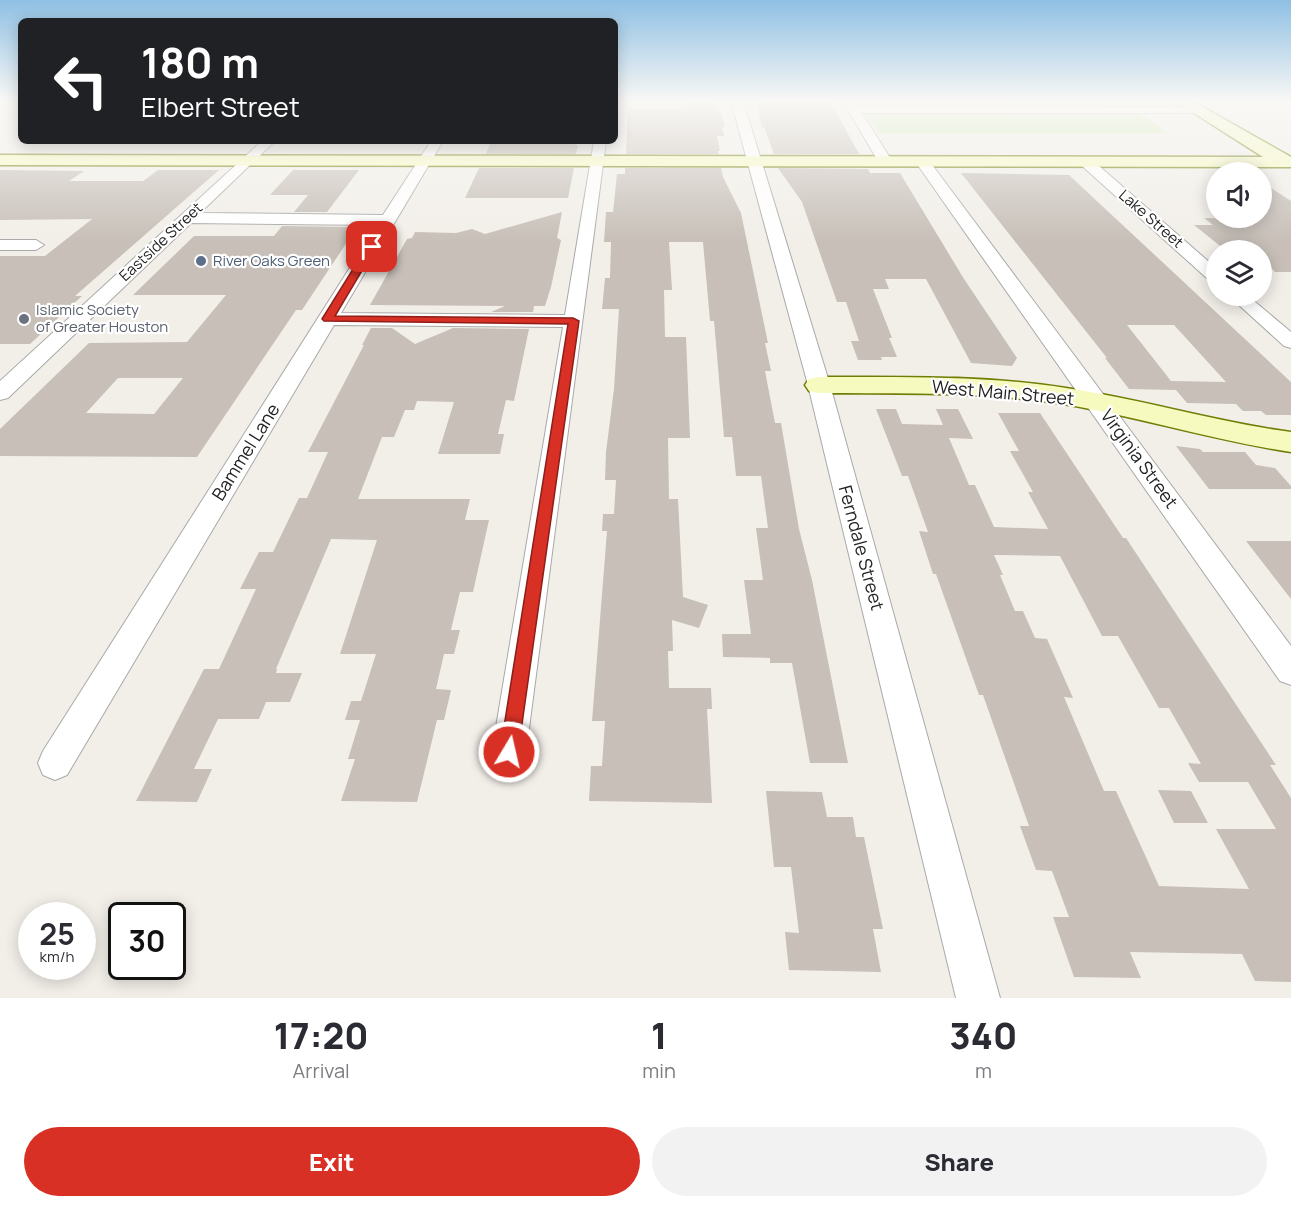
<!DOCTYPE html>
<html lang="en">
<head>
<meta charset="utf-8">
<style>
  body { margin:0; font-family:Manrope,sans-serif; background:#f2f2f3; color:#2b2b33; height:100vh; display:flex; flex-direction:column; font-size:22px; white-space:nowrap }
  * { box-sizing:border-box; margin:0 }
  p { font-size:20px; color:#7c7c81 }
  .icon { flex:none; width:33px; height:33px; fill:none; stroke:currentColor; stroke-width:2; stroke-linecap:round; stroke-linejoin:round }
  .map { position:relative; height:998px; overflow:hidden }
  .sheet { display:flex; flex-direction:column; background:#fff; flex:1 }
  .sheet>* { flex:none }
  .banner { position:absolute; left:18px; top:18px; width:600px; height:126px; border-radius:9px; box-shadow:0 3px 15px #0003; background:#202124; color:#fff; overflow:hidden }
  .controls { position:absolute; left:1206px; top:162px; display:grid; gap:12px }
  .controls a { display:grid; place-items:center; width:66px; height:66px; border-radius:50%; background:#fff; box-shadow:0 3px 15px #0003; font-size:30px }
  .speed { position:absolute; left:18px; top:902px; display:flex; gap:12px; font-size:30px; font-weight:700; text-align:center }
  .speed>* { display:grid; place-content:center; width:78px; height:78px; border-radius:50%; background:#fff; box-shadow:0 3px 15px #0003; line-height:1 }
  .speed small { font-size:15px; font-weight:400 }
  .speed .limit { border:3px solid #111; border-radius:9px; background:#fff; color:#111 }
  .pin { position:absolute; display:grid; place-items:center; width:51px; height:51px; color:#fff; margin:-26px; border-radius:12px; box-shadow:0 3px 9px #0006 }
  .me { position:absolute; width:66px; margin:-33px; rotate:9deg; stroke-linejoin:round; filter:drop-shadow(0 0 4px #0008) }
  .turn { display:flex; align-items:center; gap:21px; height:126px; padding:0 24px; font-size:27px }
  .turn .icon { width:78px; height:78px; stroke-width:2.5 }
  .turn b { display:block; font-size:42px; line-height:51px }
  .eta { display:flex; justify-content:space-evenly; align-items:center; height:102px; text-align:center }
  .eta b { font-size:36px; font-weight:800; line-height:42px }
  .action { display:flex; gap:12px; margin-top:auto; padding:12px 24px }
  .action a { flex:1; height:69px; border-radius:36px; background:#d93025; color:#fff; font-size:24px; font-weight:800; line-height:69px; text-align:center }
  .action a+a { background:#f2f2f3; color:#2b2b33 }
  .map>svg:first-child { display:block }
</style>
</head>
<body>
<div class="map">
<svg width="1291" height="998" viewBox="0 0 1291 998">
  <rect width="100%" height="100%" fill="#f2efe9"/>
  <!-- grass -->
  <path fill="#cdebb0" d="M 865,113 L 1138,113 L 1168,133 L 879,133 Z"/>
  <!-- building -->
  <path fill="#c7bfb8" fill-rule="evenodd" d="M 686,101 L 714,101 L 715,105 L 718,105 L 725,127 L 722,127 L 724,136 L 717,136 L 720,151 L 718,151 L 718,154 L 626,154 L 628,109 L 679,109 L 678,106 L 686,106 Z
    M 755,101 L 830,101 L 859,154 L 774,154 L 764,127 L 762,127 Z
    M 491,141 L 576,141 L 575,145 L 578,145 L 576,154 L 486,154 Z
    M 479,168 L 574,168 L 568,198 L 465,198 Z
    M 625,168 L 721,168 L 723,177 L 741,213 L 768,343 L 765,343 L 771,371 L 765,371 L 775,423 L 781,423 L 799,529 L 812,580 L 848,763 L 810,763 L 792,663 L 770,663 L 770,658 L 723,657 L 722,634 L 751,634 L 744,580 L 763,580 L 756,528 L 768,528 L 761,476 L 736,476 L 732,437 L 724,437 L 714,321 L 710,321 L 703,242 L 669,242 L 672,290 L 664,290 L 665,337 L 686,337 L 690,438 L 668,438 L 669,499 L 678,499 L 683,597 L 708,605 L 699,628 L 672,620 L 673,651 L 668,651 L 669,688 L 711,688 L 712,709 L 707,709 L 712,803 L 589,801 L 591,766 L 602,766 L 605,721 L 592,721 L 607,531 L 602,531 L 603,514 L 614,514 L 616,480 L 605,480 L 606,452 L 614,389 L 619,309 L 602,309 L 605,278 L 610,278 L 611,242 L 604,242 L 606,212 L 613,212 L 617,174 L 625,174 Z
    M 778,168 L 868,169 L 870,173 L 900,173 L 964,279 L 1017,358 L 1012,366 L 971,363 L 926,279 L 885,279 L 889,289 L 873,289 L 892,338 L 889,338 L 897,357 L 881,357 L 882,360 L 858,360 L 851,341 L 859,341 L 846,302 L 837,302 L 802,202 Z
    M 0,170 L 84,171 L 69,181 L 143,181 L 158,170 L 219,170 L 75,296 L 82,296 L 30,344 L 0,344 L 0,256 L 45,256 L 92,219 L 0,220 Z
    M 293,170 L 359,170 L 327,212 L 294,212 L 308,195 L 270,195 Z
    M 961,173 L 1069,175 L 1291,382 L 1291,415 L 1266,415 L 1261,411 L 1243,411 L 1236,404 L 1187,403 L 1176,390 L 1129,389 L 1105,358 L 1107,358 ZM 1127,325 L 1174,325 L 1226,382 L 1171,381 Z
    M 1262,182 L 1291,201 L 1291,272 L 1275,272 L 1271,268 L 1262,268 L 1262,250 L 1225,250 L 1194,225 L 1213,225 L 1204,218 L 1262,219 Z
    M 562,212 L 557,238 L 561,240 L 551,287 L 545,306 L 534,306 L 533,312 L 491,312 L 505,306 L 370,305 L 407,239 L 412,238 L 415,232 L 456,233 L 472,229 L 485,234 Z
    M 282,226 L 357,227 L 302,310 L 296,310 L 197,457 L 0,456 L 0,429 L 89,343 L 187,342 L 226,295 L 133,295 L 194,236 L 274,236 ZM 118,378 L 183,378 L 154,414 L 86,413 Z
    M 371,328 L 392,328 L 415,344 L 453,328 L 529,329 L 514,401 L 506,400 L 498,434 L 504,434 L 500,454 L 438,454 L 454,402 L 417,401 L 414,410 L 405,410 L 394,437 L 382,437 L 358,499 L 470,499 L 465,520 L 489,520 L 473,592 L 460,592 L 451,630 L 460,630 L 454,654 L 444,654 L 436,689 L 451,690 L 444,720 L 437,720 L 417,802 L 341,801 L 355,759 L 348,759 L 360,720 L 345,720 L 351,701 L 361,701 L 376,654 L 340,654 L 377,540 L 331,539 L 276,669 L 277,669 L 276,673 L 302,673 L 290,702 L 266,702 L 259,719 L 218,719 L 194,769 L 212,769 L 197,802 L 136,801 L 204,669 L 219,669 L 256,589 L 240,589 L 259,552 L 273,552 L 299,498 L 307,498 L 328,452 L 308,452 L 364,345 L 362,345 Z
    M 876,409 L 896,409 L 902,424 L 943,425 L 936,409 L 958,409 L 973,439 L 949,438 L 969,485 L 975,485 L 994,527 L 1048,529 L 1028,492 L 1033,492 L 1010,451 L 1019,451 L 998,413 L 1040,413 L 1123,538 L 1126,538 L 1276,765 L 1270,765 L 1291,798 L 1291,982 L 1255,981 L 1242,954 L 1130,952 L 1141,978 L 1074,977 L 1053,917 L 1069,917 L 1052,871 L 1036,870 L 1020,826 L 1029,826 L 983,695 L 979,695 L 936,574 L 933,574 L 919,531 L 928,532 L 908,476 L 902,476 ZM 994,555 L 1060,556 L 1102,636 L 1118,636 L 1159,708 L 1169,708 L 1201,764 L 1188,763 L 1199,782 L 1248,782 L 1276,829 L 1216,829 L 1249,889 L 1159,886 L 1116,791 L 1104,791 L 1064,697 L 1073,698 L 1047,639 L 1035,638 L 1023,611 L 1015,611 L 1000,575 L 1003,575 Z
    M 1176,446 L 1200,449 L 1203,452 L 1245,452 L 1256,465 L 1275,468 L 1291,486 L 1291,489 L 1209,489 Z
    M 1246,541 L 1291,541 L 1291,599 Z
    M 1158,790 L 1191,791 L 1208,823 L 1174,823 Z
    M 766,791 L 822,792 L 827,817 L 853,817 L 856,837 L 864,837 L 883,929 L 873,929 L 881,972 L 789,970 L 785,932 L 799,933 L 791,867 L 774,867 Z"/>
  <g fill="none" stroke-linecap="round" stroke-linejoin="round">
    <defs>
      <path id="street" d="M 731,101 L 743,101 L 830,385 L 1000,998 L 956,998 L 808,385 Z
        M 843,101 L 855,101 L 857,106 L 1198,107 L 1204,110 L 1198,113 L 862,113 L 892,161 L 885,165 L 878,161 Z
        M 262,141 L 275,141 L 200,213 L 383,215 L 431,141 L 443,141 L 341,313 L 565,315 L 594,141 L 606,141 L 526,751 L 521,763 L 509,767 L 497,763 L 492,751 L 563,327 L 334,325 L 67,775 L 55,780 L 43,775 L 38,763 L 43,751 L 377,225 L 191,223 L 8,398 L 0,400 L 0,381 Z
        M 922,157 L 927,158 L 1291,646 L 1291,685 L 1280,681 L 917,164 L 915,161 L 917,158 Z
        M 1086,158 L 1091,159 L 1216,268 L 1216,282 L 1210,281 L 1081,165 L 1079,162 L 1081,159 Z
        M 0,240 L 36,240 L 44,245 L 36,250 L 0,250 Z
        M 1229,296 L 1248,296 L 1291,332 L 1291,348 L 1284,346 Z"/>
      <path id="secondary" d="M 1175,101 L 1192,101 L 1291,157 L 1291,167 L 0,165 L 0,155 L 1263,157 Z
        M 819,377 C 901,377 984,375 1066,388 C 1142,399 1215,422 1291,432 L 1291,452 C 1216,441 1143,418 1069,405 C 986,391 902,394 819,393 L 809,391 L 805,385 L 809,379 Z"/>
    </defs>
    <!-- street casing -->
    <use href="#street" stroke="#a9a9a9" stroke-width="2"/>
    <!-- secondary casing -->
    <use href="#secondary" stroke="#707d05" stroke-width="3"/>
    <!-- street -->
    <use href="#street" fill="#fff" fill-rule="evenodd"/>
    <!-- secondary -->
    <use href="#secondary" fill="#f7fabf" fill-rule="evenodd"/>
  </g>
  <!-- sky -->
  <linearGradient id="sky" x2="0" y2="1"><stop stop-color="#8fc0e4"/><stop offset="0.42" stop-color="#f9f8f5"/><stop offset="1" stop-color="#f9f8f5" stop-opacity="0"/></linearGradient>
  <rect width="1291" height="241" fill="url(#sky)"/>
  <!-- route -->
  <path fill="#d93025" stroke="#8d1f18" stroke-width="1.5" d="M 368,245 L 376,247 L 335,316 L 573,318 L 579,321 L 518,752 L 516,758 L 509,760 L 503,758 L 500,752 L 568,324 L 324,321 L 322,319 Z"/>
  <!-- markers -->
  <circle fill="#5c6f8a" stroke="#fff" stroke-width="2" cx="201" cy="261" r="6"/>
  <circle fill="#6b7280" stroke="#fff" stroke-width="2" cx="24" cy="319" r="6"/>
  <g text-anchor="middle" stroke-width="4.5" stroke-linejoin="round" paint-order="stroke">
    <!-- far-street labels -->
    <g font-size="15" fill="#222" stroke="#fff">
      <text transform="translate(1151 219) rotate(41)" y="5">Lake Street</text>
      <text transform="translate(161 242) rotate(-43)" y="5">Eastside Street</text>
    </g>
    <!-- far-service labels -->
    <g font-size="15" fill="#4e5e75" stroke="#fff" text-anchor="start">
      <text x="213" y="266">River Oaks Green</text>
    </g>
    <!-- far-worship labels -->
    <g font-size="15" fill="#5b616d" stroke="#fff" text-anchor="start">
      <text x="36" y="315">Islamic Society<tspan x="36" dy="17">of Greater Houston</tspan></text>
    </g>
    <!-- street labels -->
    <g font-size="18" fill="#222" stroke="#fff">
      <text transform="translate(1003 393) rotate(5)" y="6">West Main Street</text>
      <text transform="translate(246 452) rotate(-58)" y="6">Bammel Lane</text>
      <text transform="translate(1139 459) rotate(54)" y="6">Virginia Street</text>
      <text transform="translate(861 548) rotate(75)" y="6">Ferndale Street</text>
    </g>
  </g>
</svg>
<div class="controls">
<a><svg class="icon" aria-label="sound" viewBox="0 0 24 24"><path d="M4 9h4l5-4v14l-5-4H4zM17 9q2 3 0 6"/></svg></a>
<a><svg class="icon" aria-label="layers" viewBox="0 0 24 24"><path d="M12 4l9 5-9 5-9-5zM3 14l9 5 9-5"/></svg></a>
</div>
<div class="speed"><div>25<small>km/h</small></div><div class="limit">30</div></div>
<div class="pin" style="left:372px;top:247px;background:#d93025"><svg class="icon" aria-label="arrive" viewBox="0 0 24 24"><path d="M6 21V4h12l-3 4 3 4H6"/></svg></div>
<svg class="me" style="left:509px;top:752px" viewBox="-20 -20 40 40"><circle r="17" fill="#d93025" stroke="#fff" stroke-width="3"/><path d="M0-11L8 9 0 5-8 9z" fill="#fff"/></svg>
<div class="banner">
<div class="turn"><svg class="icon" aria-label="left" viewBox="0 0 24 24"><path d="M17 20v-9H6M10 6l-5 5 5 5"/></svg><div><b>180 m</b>Elbert Street</div></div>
</div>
</div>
<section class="sheet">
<div class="eta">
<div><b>17:20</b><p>Arrival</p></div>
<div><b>1</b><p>min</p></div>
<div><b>340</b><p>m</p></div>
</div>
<div class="action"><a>Exit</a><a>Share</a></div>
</section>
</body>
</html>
